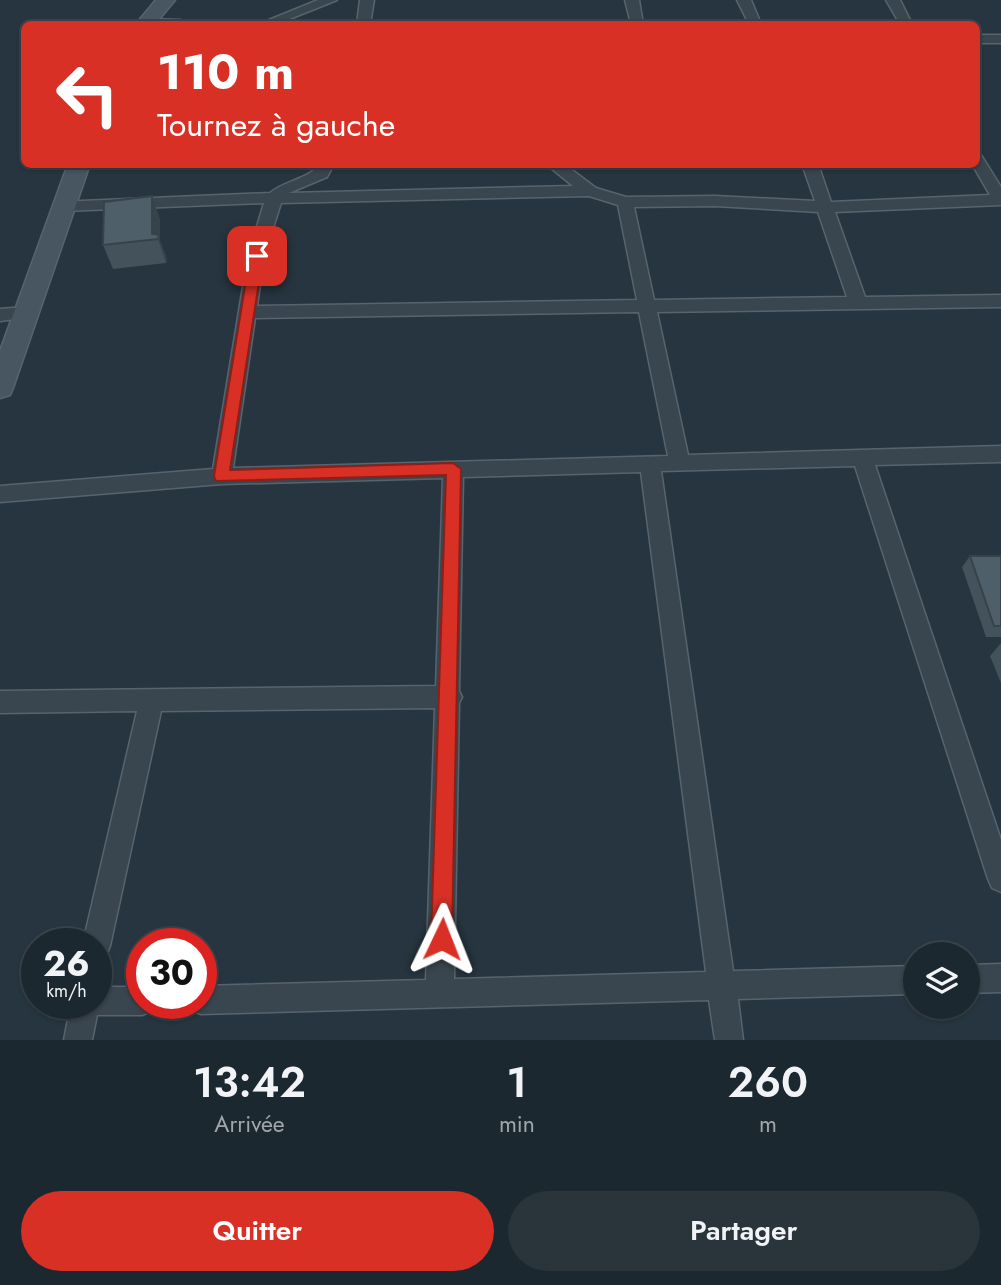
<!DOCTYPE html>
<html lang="fr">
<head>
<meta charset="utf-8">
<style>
  body { margin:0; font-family:Jost,sans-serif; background:#29343b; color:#f1f3f6; height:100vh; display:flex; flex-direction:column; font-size:26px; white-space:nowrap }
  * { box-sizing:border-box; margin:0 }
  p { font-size:23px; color:#a0a6aa }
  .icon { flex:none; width:38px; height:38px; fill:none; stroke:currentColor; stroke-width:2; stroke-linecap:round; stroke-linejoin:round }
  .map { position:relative; height:1040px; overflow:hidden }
  .sheet { display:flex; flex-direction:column; background:#1c282f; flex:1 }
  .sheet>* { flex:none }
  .hud { position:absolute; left:21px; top:21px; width:959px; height:147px; border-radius:10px; box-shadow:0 2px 5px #0004,0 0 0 2px #3a444b; background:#d93025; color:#fff; overflow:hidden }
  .buttons { position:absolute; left:903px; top:942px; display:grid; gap:14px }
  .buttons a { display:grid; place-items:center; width:77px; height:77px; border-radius:50%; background:#1c282f; box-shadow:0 2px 5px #0004,0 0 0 2px #3a444b; font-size:35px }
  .speed { position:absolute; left:21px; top:928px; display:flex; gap:14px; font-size:35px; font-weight:700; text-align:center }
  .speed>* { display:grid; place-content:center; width:91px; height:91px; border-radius:50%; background:#1c282f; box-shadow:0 2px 5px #0004,0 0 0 2px #3a444b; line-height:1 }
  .speed small { font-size:18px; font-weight:400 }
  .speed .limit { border:10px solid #d22; background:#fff; color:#111 }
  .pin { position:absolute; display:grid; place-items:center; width:60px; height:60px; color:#fff; margin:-30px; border-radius:14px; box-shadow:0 4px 10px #0006 }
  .me { position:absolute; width:77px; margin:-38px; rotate:2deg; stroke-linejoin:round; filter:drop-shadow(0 0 5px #0008) }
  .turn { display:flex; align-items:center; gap:24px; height:147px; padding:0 21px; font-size:32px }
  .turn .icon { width:91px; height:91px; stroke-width:2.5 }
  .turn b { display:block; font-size:49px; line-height:60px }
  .eta { display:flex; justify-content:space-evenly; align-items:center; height:119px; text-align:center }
  .eta b { font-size:42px; font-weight:600; line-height:49px }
  .action { display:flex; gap:14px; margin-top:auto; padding:14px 21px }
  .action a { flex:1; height:80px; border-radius:42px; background:#d93025; color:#fff; font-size:28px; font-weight:600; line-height:80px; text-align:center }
  .action a+a { background:#29343b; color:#f1f3f6 }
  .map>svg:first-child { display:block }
</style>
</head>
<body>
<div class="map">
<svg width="1001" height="1040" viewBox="0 0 1001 1040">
  <rect width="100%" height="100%" fill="#26353f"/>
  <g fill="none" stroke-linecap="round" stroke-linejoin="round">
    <defs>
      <path id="street" d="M 318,0 L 337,0 L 277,24 L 259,24 Z
        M 360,0 L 374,0 L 370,24 L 357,24 Z
        M 625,0 L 639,0 L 643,24 L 631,24 Z
        M 737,0 L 751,0 L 761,24 L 749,24 Z
        M 886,0 L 900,0 L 912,24 L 900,24 Z
        M 146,19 L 181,20 L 188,24 L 140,24 L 141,20 Z
        M 976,35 L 1001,35 L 1001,43 L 976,43 Z
        M 976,153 L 981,155 L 1001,187 L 1001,205 L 835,212 L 865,297 L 1001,295 L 1001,307 L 657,312 L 688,455 L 1001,446 L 1001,462 L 875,465 L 1001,840 L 1001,892 L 992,888 L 988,879 L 855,466 L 661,471 L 733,971 L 915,966 L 915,994 L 738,999 L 743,1040 L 715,1040 L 709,1000 L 201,1014 L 191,1010 L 188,1003 L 201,1003 L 201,986 L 426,980 L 435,708 L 161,711 L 110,946 L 106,956 L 96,960 L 96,943 L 83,943 L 137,711 L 0,713 L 0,691 L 436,686 L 443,478 L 222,484 L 0,502 L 0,486 L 213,469 L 248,256 L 264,203 L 64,211 L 58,210 L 56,206 L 58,202 L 270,193 C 283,181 310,179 319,164 L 334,164 L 327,177 L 289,193 L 573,186 L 546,164 L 564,164 L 596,188 L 626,197 L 715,196 L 815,201 L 802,164 L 818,164 L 831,202 L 990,195 L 972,164 L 976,164 ZM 589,196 L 618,205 L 637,300 L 257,306 L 264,256 L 281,203 ZM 715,206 L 818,212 L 847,297 L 654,300 L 634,207 ZM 639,312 L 668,456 L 233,468 L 255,318 ZM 641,472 L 706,972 L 454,979 L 459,703 L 462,697 L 459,691 L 463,477 Z
        M 25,307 L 34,313 L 31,317 L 0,321 L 0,309 Z
        M 1001,964 L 1001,992 L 968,993 L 968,965 Z
        M 96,987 L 142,987 L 142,1003 L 155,1003 L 152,1011 L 142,1015 L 97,1015 L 92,1040 L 64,1040 L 71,1003 L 96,1003 Z"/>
      <path id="secondary" d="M 156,0 L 175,0 L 155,24 L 136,24 Z
        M 68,164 L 90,164 L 13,388 L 10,395 L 0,398 L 0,351 Z"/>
    </defs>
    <!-- street casing -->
    <use href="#street" stroke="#58646d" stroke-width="3"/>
    <!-- secondary casing -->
    <use href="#secondary" stroke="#58646d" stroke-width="3"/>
    <!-- street -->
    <use href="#street" fill="#3a464f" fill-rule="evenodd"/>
    <!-- secondary -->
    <use href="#secondary" fill="#485662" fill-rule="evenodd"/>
  </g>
  <!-- wall -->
  <path fill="#44525b" d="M 152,196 L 160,220 L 160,241 L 167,259 L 166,263 L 113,269 L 103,245 Z
    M 970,556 L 1001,556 L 1001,637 L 986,637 L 962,567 Z
    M 1001,643 L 1001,683 L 990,656 Z"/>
  <!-- shaded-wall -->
  <path fill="#37424a" d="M 152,196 L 160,220 L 160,241 L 167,259 L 166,263 L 158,239 L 152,234 Z"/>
  <!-- building -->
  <path fill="#4f5f6a" stroke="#37424a" stroke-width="2" d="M 152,196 L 152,234 L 159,235 L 158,239 L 103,245 L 104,202 Z
    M 970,556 L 1001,556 L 1001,626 L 994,626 Z"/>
  <!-- route -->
  <path fill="#d93025" stroke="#8d1f18" stroke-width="2" d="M 257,252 L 263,256 L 230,470 L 453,463 L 461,469 L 452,939 L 449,947 L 442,950 L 434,947 L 431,939 L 446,475 L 216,481 L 214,476 L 250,256 Z"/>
</svg>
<div class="buttons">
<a><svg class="icon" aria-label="layers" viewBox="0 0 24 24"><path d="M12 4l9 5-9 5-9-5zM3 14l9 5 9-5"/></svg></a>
</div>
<div class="speed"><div>26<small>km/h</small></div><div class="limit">30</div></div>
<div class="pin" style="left:257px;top:256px;background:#d93025"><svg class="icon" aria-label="arrive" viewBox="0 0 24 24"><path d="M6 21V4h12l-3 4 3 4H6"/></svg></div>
<svg class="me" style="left:442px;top:939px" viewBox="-20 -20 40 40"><path d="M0-17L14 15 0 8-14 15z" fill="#d93025" stroke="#fff" stroke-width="4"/></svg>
<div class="hud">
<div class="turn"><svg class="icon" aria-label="left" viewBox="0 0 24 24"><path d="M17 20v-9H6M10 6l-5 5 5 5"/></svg><div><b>110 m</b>Tournez à gauche</div></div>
</div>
</div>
<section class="sheet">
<div class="eta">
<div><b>13:42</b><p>Arrivée</p></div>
<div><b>1</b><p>min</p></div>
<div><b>260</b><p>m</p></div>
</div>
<div class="action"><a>Quitter</a><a>Partager</a></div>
</section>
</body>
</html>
